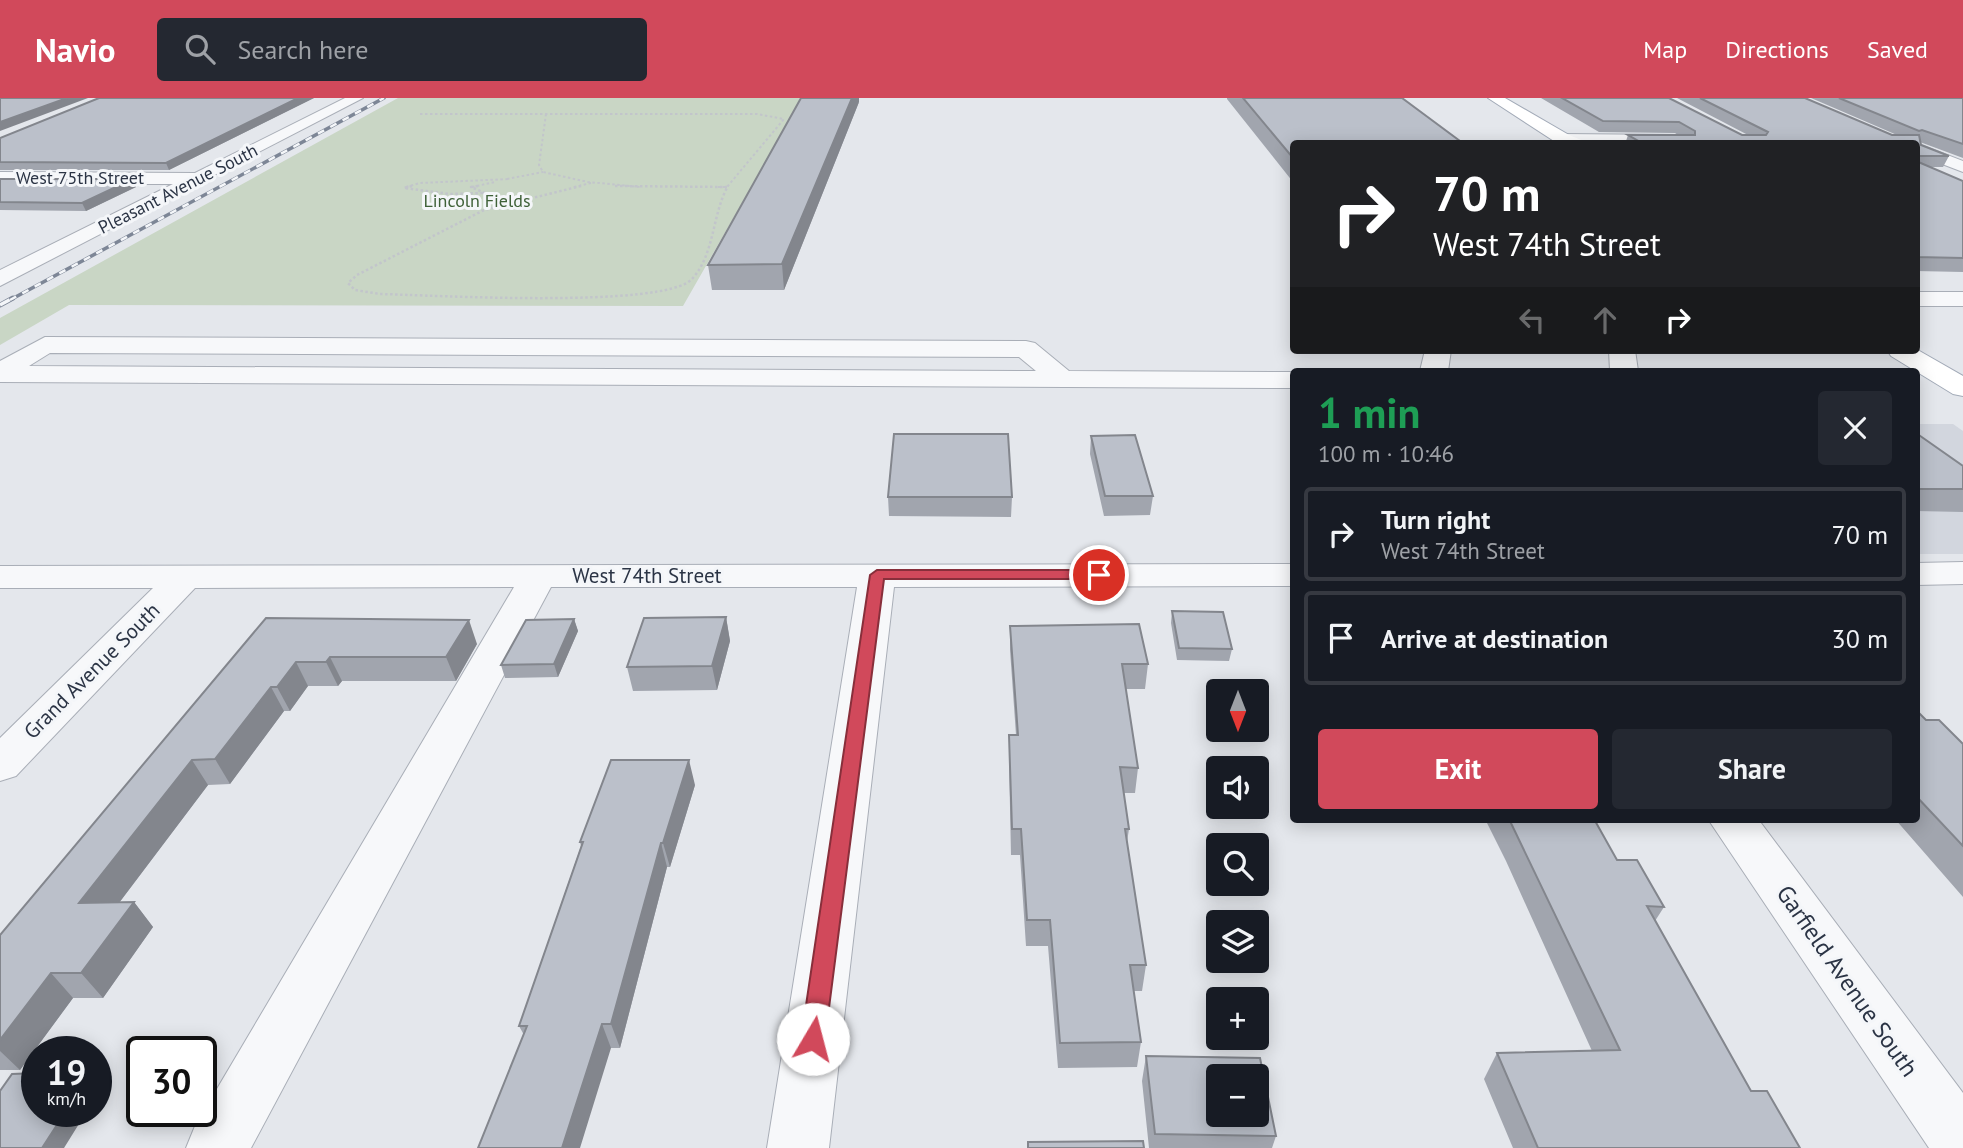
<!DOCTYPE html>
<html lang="en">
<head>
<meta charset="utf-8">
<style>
  body { margin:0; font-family:"PT Sans",sans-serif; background:#242831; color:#f1f3f6; height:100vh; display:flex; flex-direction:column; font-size:26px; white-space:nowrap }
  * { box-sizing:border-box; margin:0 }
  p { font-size:23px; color:#9ea1a6 }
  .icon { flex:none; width:38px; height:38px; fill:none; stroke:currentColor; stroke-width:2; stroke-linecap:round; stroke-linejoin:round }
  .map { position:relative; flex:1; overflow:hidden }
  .side { position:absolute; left:1290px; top:270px; width:630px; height:455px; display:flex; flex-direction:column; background:#171b24; border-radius:7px; box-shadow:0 4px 18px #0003 }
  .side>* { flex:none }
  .guide { position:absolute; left:1290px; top:42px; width:630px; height:214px; border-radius:7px; box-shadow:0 4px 18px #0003; background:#202124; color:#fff; overflow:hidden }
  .needle { width:46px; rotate:180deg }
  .controls { position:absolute; left:1206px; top:581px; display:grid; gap:14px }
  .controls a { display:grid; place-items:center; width:63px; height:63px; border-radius:7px; background:#171b24; box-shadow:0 4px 18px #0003; font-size:35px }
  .speed { position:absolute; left:21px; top:938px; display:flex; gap:14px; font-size:35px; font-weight:700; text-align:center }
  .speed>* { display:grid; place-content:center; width:91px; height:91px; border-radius:50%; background:#171b24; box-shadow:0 4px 18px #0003; line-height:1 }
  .speed small { font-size:18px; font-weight:400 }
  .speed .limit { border:4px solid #111; border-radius:10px; background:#fff; color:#111 }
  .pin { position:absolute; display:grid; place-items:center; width:60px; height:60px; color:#fff; margin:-30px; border:4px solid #fff; border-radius:50%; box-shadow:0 2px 7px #0007 }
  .me { position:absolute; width:77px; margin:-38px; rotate:8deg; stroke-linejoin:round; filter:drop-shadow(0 0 5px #0008) }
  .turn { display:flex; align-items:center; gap:24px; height:147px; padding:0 28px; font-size:32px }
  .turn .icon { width:91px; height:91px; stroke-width:2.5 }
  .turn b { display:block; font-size:49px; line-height:60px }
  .lanes { display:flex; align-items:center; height:66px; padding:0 28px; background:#0003; justify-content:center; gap:35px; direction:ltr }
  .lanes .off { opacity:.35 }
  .round { display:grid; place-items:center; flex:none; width:74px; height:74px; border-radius:7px; background:#242831 }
  .head { display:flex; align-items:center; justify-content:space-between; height:119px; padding:0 28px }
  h1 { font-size:42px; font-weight:800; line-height:52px; color:#1e9e55 }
  .primary-button { display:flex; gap:14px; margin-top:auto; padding:14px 28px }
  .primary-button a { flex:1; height:80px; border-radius:7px; background:#d1495b; color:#fff; font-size:28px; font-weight:800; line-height:80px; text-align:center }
  .primary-button a+a { background:#242831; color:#f1f3f6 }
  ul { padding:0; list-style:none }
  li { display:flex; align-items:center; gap:21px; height:94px; margin:0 14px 10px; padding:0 14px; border:4px solid #363941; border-radius:7px }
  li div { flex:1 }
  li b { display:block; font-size:26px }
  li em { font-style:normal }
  header { display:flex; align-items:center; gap:42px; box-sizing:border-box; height:98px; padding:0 35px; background:#d1495b; color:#fff }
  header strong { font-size:33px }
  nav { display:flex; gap:38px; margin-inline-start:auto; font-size:24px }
  .search { width:490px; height:63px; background:#242831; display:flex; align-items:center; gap:18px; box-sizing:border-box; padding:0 24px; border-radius:7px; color:#9ea1a6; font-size:26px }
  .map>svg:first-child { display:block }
</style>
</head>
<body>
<header>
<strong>Navio</strong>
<div class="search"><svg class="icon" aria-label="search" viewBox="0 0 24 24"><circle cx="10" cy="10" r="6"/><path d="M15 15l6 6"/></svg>Search here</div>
<nav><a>Map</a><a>Directions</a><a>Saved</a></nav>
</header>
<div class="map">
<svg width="1963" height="1050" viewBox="0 0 1963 1050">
  <rect width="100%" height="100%" fill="#e4e7ec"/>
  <!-- built -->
  <path fill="#d2d6de" d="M 1916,326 L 1953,326 L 1963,333 L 1963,456 L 1916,456 Z"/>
  <!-- green -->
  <path fill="#c9d6c5" d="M 398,0 L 802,0 L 683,208 L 69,207 L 0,247 L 0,220 Z"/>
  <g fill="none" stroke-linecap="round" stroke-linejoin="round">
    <defs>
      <path id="minor" d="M 345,0 L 363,0 L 0,188 L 0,172 L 173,86 L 0,86 L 0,74 L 195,75 Z
        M 1563,36 L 1674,37 L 1689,46 L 1557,45 L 1557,37 Z
        M 1916,45 L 1963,63 L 1963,74 L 1916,56 Z
        M 1916,194 L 1963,194 L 1963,208 L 1916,208 Z
        M 45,239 L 1026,243 L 1035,245 L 1069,273 L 1293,274 L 1293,290 L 0,284 L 0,263 ZM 50,255 L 1019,259 L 1036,273 L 29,268 Z
        M 1425,252 L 1451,252 L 1448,273 L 1420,273 Z
        M 1609,252 L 1635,252 L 1638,273 L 1610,273 Z
        M 1963,464 L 1963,486 L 1916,487 L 1916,465 Z
        M 1293,466 L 1293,488 L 894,489 L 829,1050 L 767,1050 L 857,489 L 551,489 L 251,1050 L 186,1050 L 195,1028 L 514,489 L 195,490 L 16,678 L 0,683 L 0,640 L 153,490 L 0,490 L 0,468 Z
        M 1708,721 L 1758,721 L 1963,995 L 1963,1050 L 1929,1050 Z"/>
      <path id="major" d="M 1488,0 L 1505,0 L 1569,37 L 1591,46 L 1557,45 Z
        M 1916,251 L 1963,278 L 1963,298 L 1953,296 L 1891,258 L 1887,252 Z"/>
    </defs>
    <!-- minor casing -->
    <use href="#minor" stroke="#a9aeb7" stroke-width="2"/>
    <!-- major casing -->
    <use href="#major" stroke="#a3abb8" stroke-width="2"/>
    <!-- path-far1 -->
    <path stroke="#c2c5cb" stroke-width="2" stroke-dasharray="2.5 2.5" stroke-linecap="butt" d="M 420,16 L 757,16 L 784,21 L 727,89
      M 546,16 L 539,67 L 543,74 L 588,84 L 641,89
      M 507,81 L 543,74
      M 406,89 L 420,85 L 510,81
      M 472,89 L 495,84
      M 574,89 L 591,85
      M 718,89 L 727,89"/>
    <!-- path -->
    <path stroke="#c2c5cb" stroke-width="2.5" stroke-dasharray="2.5 2.5" stroke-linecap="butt" d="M 412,88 L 404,90 L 450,96 L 484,95
      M 478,88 L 471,89 L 507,105
      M 581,88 L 484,112 L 357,177 L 348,185 L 355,192 L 380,196 C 430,197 664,211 692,181 C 715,156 712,116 728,88
      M 615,88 L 727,89"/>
    <!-- minor -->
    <use href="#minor" fill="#f7f8fa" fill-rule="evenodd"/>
    <!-- major -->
    <use href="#major" fill="#fff" fill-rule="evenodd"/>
    <defs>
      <path id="rail-far1" d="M 10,202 L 384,0"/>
      <path id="rail" d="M 0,207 L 13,200"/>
    </defs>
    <!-- rail-far1 casing -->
    <use href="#rail-far1" stroke="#7d8696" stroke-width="3.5"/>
    <!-- rail casing -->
    <use href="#rail" stroke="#7d8696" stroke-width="5"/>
    <!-- rail-far1 -->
    <use href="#rail-far1" stroke="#f4f6f9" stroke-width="2.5" stroke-dasharray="7" stroke-linecap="butt"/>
    <!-- rail -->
    <use href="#rail" stroke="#f4f6f9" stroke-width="3.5" stroke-dasharray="11" stroke-linecap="butt"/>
  </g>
  <!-- wall -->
  <path fill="#a1a5ae" d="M 99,0 L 314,0 L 169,72 L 0,72 L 0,40 Z
    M 1227,0 L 1402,0 L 1293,46 L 1293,84 L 1227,1 Z
    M 1541,0 L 1669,0 L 1742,37 L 1748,37 L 1677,0 L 1805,0 L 1892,37 L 1897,37 L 1811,0 L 1963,0 L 1963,60 L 1920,44 L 1921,47 L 1949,58 L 1943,69 L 1930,69 L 1963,83 L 1963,174 L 1916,173 L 1916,46 L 1625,46 L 1628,37 L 1678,37 L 1675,35 L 1599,34 Z
    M 859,4 L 784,192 L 712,192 L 708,167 Z
    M 0,81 L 133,81 L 136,89 L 86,113 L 0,112 Z
    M 1916,335 L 1963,368 L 1963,414 L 1916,413 Z
    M 1091,338 L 1153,398 L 1150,417 L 1104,418 L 1090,356 Z
    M 888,399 L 1012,399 L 1011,419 L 889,418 Z
    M 1172,513 L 1232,551 L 1229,563 L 1177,562 L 1171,525 Z
    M 726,519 L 730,543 L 717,592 L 633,593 L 627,569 Z
    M 266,520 L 477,546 L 456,583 L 342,583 L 338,588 L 308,588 L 290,613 L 284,613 L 230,686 L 208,687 L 119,805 L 134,804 L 153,829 L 103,900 L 73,900 L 20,972 L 0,972 L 0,837 Z
    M 574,521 L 578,533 L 558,579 L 505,580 L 501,567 Z
    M 1010,528 L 1148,566 L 1145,591 L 1125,591 L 1138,670 L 1135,695 L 1124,695 L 1129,731 L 1127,744 L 1146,867 L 1142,893 L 1133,893 L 1141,944 L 1137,969 L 1058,970 L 1048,848 L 1026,848 L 1020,757 L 1011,757 L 1009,662 L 1009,637 L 1016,637 L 1010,552 Z
    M 1916,612 L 1926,622 L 1963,646 L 1963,799 L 1895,721 L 1916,721 Z
    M 695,687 L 670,769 L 667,769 L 620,950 L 611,950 L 524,937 L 519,928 L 581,748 L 580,744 Z
    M 1485,721 L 1594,721 L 1617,762 L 1664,809 L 1655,823 L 1751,993 L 1800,1050 L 1513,1050 L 1484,981 L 1497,955 L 1592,953 L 1506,763 Z
    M 1146,958 L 1276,1038 L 1272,1050 L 1149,1050 L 1142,983 Z"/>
  <!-- shaded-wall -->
  <path fill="#83868d" d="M 67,0 L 88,0 L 0,33 L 0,24 Z
    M 298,0 L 314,0 L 169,72 L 166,65 Z
    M 852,0 L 859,0 L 859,4 L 784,192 L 782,166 Z
    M 133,81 L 136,89 L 86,113 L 82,105 Z
    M 726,519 L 730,543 L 717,592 L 712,568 Z
    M 574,521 L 578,533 L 558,579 L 554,566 Z
    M 469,522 L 477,546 L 456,583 L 446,559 Z
    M 330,559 L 342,583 L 338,588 L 326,564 Z
    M 296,564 L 308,588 L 290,613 L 277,589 Z
    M 271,589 L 284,613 L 230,686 L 215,661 Z
    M 192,662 L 208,687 L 100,830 L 79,805 Z
    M 689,662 L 695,687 L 670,769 L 663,745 Z
    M 661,745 L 667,769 L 620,950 L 611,926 Z
    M 134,804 L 153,829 L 103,900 L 81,875 Z
    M 51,875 L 73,900 L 20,972 L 0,953 L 0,942 Z
    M 602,926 L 611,950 L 580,1050 L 562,1050 Z
    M 96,978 L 104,986 L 96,998 Z
    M 66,1013 L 87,1013 L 64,1050 L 42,1050 Z"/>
  <!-- building -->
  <path fill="#bbc0ca" stroke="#83868d" stroke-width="2" fill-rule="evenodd" d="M 0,0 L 67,0 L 0,24 Z
    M 99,0 L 298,0 L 166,65 L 0,64 L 0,40 Z
    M 801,0 L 852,0 L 782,166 L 708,167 Z
    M 1243,0 L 1402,0 L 1464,46 L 1293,46 L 1293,60 Z
    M 1562,0 L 1669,0 L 1742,37 L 1766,37 L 1768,34 L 1700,0 L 1805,0 L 1892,37 L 1919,37 L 1921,47 L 1949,58 L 1916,58 L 1916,46 L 1644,46 L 1628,37 L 1695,37 L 1695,33 L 1679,24 L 1603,23 Z
    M 1839,0 L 1963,0 L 1963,46 L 1922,32 L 1919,33 Z
    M 1916,63 L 1963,83 L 1963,160 L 1916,159 Z
    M 0,81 L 133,81 L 82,105 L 0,104 Z
    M 1916,335 L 1963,368 L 1963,391 L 1916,391 Z
    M 894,336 L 1008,336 L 1012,399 L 888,399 Z
    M 1135,337 L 1153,398 L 1105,398 L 1091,338 Z
    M 1172,513 L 1223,514 L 1232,551 L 1179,550 Z
    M 726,519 L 712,568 L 627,569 L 644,520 Z
    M 266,520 L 469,522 L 446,559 L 330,559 L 326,564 L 296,564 L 277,589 L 271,589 L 215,661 L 192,662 L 79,805 L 134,804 L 81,875 L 51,875 L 0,942 L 0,837 Z
    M 574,521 L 554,566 L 501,567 L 526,522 Z
    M 1139,526 L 1148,566 L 1122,566 L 1138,670 L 1120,669 L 1129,731 L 1125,731 L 1146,867 L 1130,867 L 1141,944 L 1060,945 L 1050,822 L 1027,822 L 1021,731 L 1012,731 L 1009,637 L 1018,637 L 1010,528 Z
    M 1916,612 L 1926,622 L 1939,622 L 1963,646 L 1963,748 L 1916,698 Z
    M 611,662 L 689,662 L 663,745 L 661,745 L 611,926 L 602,926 L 562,1050 L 478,1050 L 527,928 L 519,928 L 583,744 L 580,744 Z
    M 1509,721 L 1594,721 L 1617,762 L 1637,762 L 1664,809 L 1647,808 L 1751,993 L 1767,993 L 1800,1050 L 1538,1050 L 1497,955 L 1620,952 Z
    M 1146,958 L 1260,960 L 1276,1038 L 1155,1036 ZM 1218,978 L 1256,978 L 1256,1017 L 1218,1017 Z
    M 37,975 L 37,1013 L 66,1013 L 42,1050 L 0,1050 L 0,993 L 12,976 Z
    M 1143,1043 L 1144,1050 L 1028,1050 L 1028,1044 Z"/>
  <!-- route -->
  <path fill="#d1495b" stroke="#882f3b" stroke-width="2" d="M 877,472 L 1099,472 L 1107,477 L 1099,481 L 884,481 L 825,941 L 822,948 L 813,952 L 805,948 L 801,941 L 870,477 Z"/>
  <g text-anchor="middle" stroke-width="6" stroke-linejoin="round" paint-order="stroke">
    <!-- far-street labels -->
    <g font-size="18" fill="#2b3445" stroke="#f4f6f9">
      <text x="80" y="86">West 75th Street</text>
      <text transform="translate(178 91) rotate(-27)" y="6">Pleasant Avenue South</text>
    </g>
    <!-- far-park labels -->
    <g font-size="18" fill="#3f6138" stroke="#f4f6f9">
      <text x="477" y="109">Lincoln Fields</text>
    </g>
    <!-- street labels -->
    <g font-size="21" fill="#2b3445" stroke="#f4f6f9">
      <text x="647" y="485">West 74th Street</text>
      <text transform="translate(92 573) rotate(-45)" y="7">Grand Avenue South</text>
    </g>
    <!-- near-street labels -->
    <g font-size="24" fill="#2b3445" stroke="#f4f6f9">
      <text transform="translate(1847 883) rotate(55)" y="8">Garfield Avenue South</text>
    </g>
  </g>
</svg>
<div class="controls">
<a><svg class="needle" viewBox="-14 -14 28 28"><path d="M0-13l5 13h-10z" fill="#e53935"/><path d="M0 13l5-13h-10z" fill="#9ea1a6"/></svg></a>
<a><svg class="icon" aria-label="sound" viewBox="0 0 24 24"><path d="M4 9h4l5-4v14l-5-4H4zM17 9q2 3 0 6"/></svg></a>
<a><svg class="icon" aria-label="search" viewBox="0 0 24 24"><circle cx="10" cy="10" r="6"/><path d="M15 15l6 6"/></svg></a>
<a><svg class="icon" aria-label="layers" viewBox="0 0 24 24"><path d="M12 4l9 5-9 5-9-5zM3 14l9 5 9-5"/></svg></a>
<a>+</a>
<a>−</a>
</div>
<div class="speed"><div>19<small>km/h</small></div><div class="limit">30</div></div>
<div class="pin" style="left:1099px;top:477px;background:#d93025"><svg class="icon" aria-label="arrive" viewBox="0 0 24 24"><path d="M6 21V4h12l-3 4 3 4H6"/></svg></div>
<svg class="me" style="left:813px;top:941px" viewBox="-20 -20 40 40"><circle r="19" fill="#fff"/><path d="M0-13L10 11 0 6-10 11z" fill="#d1495b"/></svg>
<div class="guide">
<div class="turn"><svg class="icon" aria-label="right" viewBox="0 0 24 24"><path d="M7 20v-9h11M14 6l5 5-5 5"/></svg><div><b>70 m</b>West 74th Street</div></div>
<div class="lanes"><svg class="icon off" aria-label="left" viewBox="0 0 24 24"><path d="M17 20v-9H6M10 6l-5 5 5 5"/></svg><svg class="icon off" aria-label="ahead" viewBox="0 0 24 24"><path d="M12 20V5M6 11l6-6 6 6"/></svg><svg class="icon" aria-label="right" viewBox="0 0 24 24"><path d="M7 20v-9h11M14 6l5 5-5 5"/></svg></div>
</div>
<section class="side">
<div class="head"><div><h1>1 min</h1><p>100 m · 10:46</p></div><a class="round"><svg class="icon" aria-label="close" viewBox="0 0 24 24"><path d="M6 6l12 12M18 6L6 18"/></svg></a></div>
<ul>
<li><svg class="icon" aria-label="right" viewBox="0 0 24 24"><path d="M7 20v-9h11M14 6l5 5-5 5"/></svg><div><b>Turn right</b><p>West 74th Street</p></div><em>70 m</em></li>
<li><svg class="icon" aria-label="arrive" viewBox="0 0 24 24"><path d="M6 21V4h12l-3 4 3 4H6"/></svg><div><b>Arrive at destination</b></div><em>30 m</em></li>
</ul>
<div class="primary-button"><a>Exit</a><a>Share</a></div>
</section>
</div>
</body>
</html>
